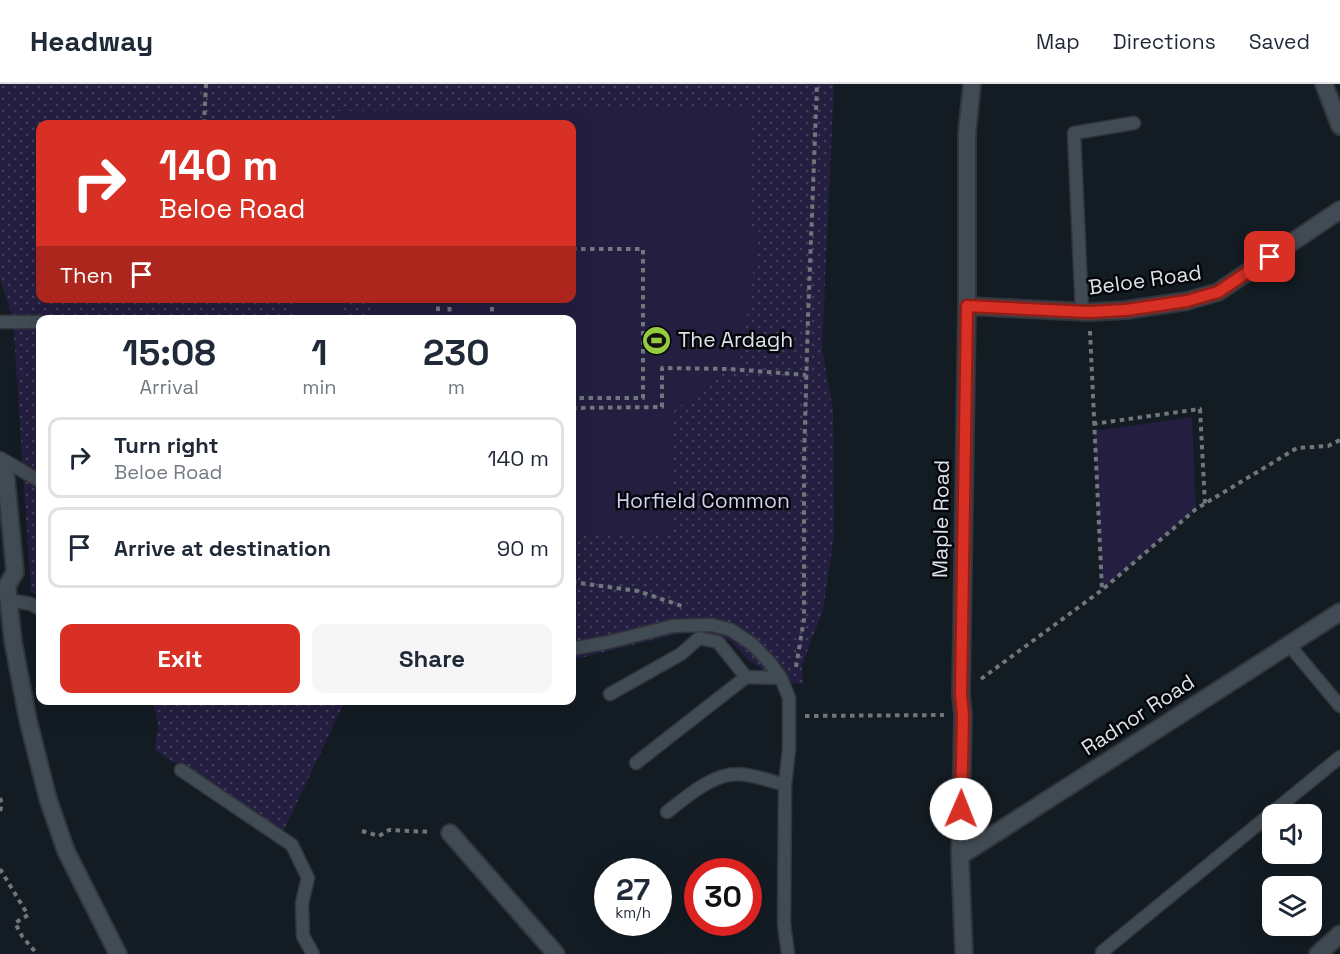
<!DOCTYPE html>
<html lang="en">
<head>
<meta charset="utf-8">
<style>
  body { margin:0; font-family:"Space Grotesk",sans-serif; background:#f6f6f7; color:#1f2937; height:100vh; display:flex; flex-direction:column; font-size:22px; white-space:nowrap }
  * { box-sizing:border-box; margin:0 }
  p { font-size:20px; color:#747a83 }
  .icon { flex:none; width:33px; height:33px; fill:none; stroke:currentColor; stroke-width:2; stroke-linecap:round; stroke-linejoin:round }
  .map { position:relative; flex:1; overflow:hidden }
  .side { position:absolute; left:36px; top:231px; width:540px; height:390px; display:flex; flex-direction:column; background:#fff; border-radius:12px; box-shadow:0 6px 24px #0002 }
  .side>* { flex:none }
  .guide { position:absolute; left:36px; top:36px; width:540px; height:183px; border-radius:12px; box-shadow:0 6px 24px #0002; background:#d93025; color:#fff; overflow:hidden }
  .controls { position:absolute; left:1262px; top:720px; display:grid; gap:12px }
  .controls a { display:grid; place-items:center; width:60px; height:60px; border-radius:12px; background:#fff; box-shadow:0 6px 24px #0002; font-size:30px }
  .speed { position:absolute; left:594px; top:774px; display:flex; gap:12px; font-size:30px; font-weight:700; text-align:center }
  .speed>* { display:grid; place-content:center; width:78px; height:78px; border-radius:50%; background:#fff; box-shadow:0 6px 24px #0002; line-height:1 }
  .speed small { font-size:15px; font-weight:400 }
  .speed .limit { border:9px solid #d22; background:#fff; color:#111 }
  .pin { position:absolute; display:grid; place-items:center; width:51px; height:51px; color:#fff; margin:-26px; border-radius:12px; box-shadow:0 3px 9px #0006 }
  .me { position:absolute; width:66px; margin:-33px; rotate:1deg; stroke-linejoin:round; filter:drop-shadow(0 0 4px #0008) }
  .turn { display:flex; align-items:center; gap:21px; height:126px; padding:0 24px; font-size:27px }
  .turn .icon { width:78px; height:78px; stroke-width:2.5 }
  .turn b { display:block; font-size:42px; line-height:51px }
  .then { display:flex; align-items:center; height:57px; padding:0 24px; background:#0003; gap:12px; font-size:22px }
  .eta { display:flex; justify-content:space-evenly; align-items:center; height:102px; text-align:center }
  .eta b { font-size:36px; font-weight:700; line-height:42px }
  .action { display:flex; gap:12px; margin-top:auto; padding:12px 24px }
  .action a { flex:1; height:69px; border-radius:12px; background:#d93025; color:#fff; font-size:24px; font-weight:700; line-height:69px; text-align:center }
  .action a+a { background:#f6f6f7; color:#1f2937 }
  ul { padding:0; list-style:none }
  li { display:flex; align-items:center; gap:18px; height:81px; margin:0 12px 9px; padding:0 12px; border:3px solid #e0e1e3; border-radius:12px }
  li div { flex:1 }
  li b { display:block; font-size:22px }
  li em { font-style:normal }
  header { display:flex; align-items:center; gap:36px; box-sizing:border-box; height:84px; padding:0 30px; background:#fff; border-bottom:2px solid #e0e1e3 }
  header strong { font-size:28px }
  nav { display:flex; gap:33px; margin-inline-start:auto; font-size:21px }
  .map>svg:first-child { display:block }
</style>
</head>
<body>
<header>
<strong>Headway</strong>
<nav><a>Map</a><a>Directions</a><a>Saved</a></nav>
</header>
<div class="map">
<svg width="1340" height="870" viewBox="0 0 1340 870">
  <defs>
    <pattern id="grass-dots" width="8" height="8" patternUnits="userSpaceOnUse" patternTransform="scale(1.5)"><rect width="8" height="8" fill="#241e40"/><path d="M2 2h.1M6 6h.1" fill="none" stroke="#433e5c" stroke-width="1.8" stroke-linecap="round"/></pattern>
  </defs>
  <rect width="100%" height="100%" fill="#131c23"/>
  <!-- grass -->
  <path fill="url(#grass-dots)" fill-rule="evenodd" d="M 0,0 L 834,0 L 822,265 L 833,326 L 834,452 L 823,526 L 802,581 L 803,600 L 784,599 L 748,576 L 731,557 L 690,547 L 572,576 L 572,236 L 40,236 L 40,512 L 31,508 L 13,235 L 0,194 ZM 40,40 L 572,40 L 572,214 L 40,214 Z
    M 153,617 L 345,617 L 282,750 L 155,666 L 158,641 Z"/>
  <!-- garden -->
  <path fill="#241e40" d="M 752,24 L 752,142 L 759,147 L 740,277 L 671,329 L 671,451 L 572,451 L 572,236 L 374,235 L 374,215 L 572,214 L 572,40 L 337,40 L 337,27 Z
    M 295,215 L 346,215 L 342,235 L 296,235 Z
    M 1192,333 L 1196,425 L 1102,506 L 1094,347 Z"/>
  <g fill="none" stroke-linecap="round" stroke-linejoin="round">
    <defs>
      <path id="service" d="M 1082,227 L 1074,49 L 1134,39
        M 0,238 L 40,238
        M 0,374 L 40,397
        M 9,516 L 31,520 L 40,525
        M 1289,561 L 1340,622
        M 572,565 L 609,558 L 673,542 L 712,541 L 731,546 L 752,560 L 771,580 L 781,594 L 789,614 L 789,665 L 785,701 L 784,840 L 788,870
        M 610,610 L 681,570 L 699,554 L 718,558 L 746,593 L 781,594
        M 636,679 L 746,593
        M 181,686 L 292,761 L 308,794 L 302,819 L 303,852 L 313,870
        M 667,728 C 684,715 703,698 724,692 C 741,686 768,696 785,701
        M 1102,870 L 1102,868 L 1340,673"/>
      <path id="minor" d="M 1324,0 L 1340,42
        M 967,222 L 1089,228 L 1126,226 L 1187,217 L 1218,208 L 1340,126
        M 450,749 L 556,870
        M 960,772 L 1340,528
        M 964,870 L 960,772 L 963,631 L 961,610 L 967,222 L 967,49 L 972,0
        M 1318,870 L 1340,850"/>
      <path id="secondary" d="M 0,385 L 6,393 L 15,488 L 7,502 L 13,557 L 28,636 L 48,715 L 66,767 L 118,870"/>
    </defs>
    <!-- service casing -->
    <use href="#service" stroke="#32363c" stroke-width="15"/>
    <!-- minor casing -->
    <use href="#minor" stroke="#32363c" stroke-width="20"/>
    <!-- secondary casing -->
    <use href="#secondary" stroke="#32363c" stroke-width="20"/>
    <!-- path -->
    <path stroke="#6f777d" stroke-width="4" stroke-dasharray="4.5 4.5" stroke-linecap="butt" d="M 204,40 L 206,0
      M 572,165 L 643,165 L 643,314 L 572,314
      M 363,214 L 363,218
      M 449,214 L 450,236
      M 492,214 L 492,236
      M 261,217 L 282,214
      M 438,236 L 438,214
      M 1090,247 L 1102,506
      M 572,324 L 662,323 L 662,284 L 730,285 L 806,291
      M 1093,340 L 1200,325 L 1205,420
      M 572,498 L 638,507 L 685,523
      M 796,583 L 804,535 L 804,376 L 808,233 L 817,0
      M 981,595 L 1102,506 L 1196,425 L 1297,364 L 1328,362 L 1340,356
      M 805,632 L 944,631
      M 0,714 L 2,720 L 0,727
      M 362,747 L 379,752 L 389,746 L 431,748
      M 0,785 L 28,831 L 15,839 L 22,852 L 37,870"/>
    <!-- service -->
    <use href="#service" stroke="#414b53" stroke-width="12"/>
    <!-- minor -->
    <use href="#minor" stroke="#414b53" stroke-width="16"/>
    <!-- secondary -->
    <use href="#secondary" stroke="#414b53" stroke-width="16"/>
  </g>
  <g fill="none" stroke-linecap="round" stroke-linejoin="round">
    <defs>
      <path id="route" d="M 961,725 L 963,632 L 961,610 L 967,222 L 1089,228 L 1126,226 L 1187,217 L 1218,208 L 1270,173"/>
    </defs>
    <!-- route casing -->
    <use href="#route" stroke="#8d1f18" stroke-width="15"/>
    <!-- route -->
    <use href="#route" stroke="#d93025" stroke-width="10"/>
  </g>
  <!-- icons -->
  <defs>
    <symbol id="stadium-disc" viewBox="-11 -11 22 22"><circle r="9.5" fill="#93cc3d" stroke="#040609"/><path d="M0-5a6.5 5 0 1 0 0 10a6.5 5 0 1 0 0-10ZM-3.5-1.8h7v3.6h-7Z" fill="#111"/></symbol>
  </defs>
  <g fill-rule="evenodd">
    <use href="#stadium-disc" x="640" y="240" width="33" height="33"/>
  </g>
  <g text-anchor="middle" stroke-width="5" stroke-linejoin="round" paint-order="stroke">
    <!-- street labels -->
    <g font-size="21" fill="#dce2e7" stroke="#040609">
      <text transform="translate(1145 196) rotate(-8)" y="7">Beloe Road</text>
      <text transform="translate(941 435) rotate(-89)" y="7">Maple Road</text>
      <text transform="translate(1138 631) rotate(-33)" y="7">Radnor Road</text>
    </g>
    <!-- poi labels -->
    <g font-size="21" fill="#dce2e7" stroke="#040609" text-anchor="start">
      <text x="678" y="263">The Ardagh</text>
    </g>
    <!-- park labels -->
    <g font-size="21" fill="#d1cef1" stroke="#040609">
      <text x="703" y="424">Horfield Common</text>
    </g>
  </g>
</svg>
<div class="controls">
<a><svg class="icon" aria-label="sound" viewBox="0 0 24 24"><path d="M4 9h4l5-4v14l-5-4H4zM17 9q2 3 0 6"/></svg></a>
<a><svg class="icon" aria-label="layers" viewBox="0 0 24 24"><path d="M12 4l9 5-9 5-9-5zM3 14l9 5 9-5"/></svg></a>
</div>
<div class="speed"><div>27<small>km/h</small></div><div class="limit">30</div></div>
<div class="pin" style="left:1270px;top:173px;background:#d93025"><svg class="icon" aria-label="arrive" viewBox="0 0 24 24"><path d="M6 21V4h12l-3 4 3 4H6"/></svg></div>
<svg class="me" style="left:961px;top:725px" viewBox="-20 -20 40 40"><circle r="19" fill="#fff"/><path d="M0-13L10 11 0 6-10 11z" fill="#d93025"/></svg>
<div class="guide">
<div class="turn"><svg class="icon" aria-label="right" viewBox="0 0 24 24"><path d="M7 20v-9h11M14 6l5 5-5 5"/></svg><div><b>140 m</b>Beloe Road</div></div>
<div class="then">Then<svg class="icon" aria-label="arrive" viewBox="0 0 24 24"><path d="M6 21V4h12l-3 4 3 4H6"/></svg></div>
</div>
<section class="side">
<div class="eta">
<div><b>15:08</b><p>Arrival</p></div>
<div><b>1</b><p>min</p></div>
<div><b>230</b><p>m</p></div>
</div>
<ul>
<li><svg class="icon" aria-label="right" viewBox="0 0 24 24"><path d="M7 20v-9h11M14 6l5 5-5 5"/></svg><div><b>Turn right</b><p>Beloe Road</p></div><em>140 m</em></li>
<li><svg class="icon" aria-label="arrive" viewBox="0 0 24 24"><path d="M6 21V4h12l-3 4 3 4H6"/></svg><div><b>Arrive at destination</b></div><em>90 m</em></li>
</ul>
<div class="action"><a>Exit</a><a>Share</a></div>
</section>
</div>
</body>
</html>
